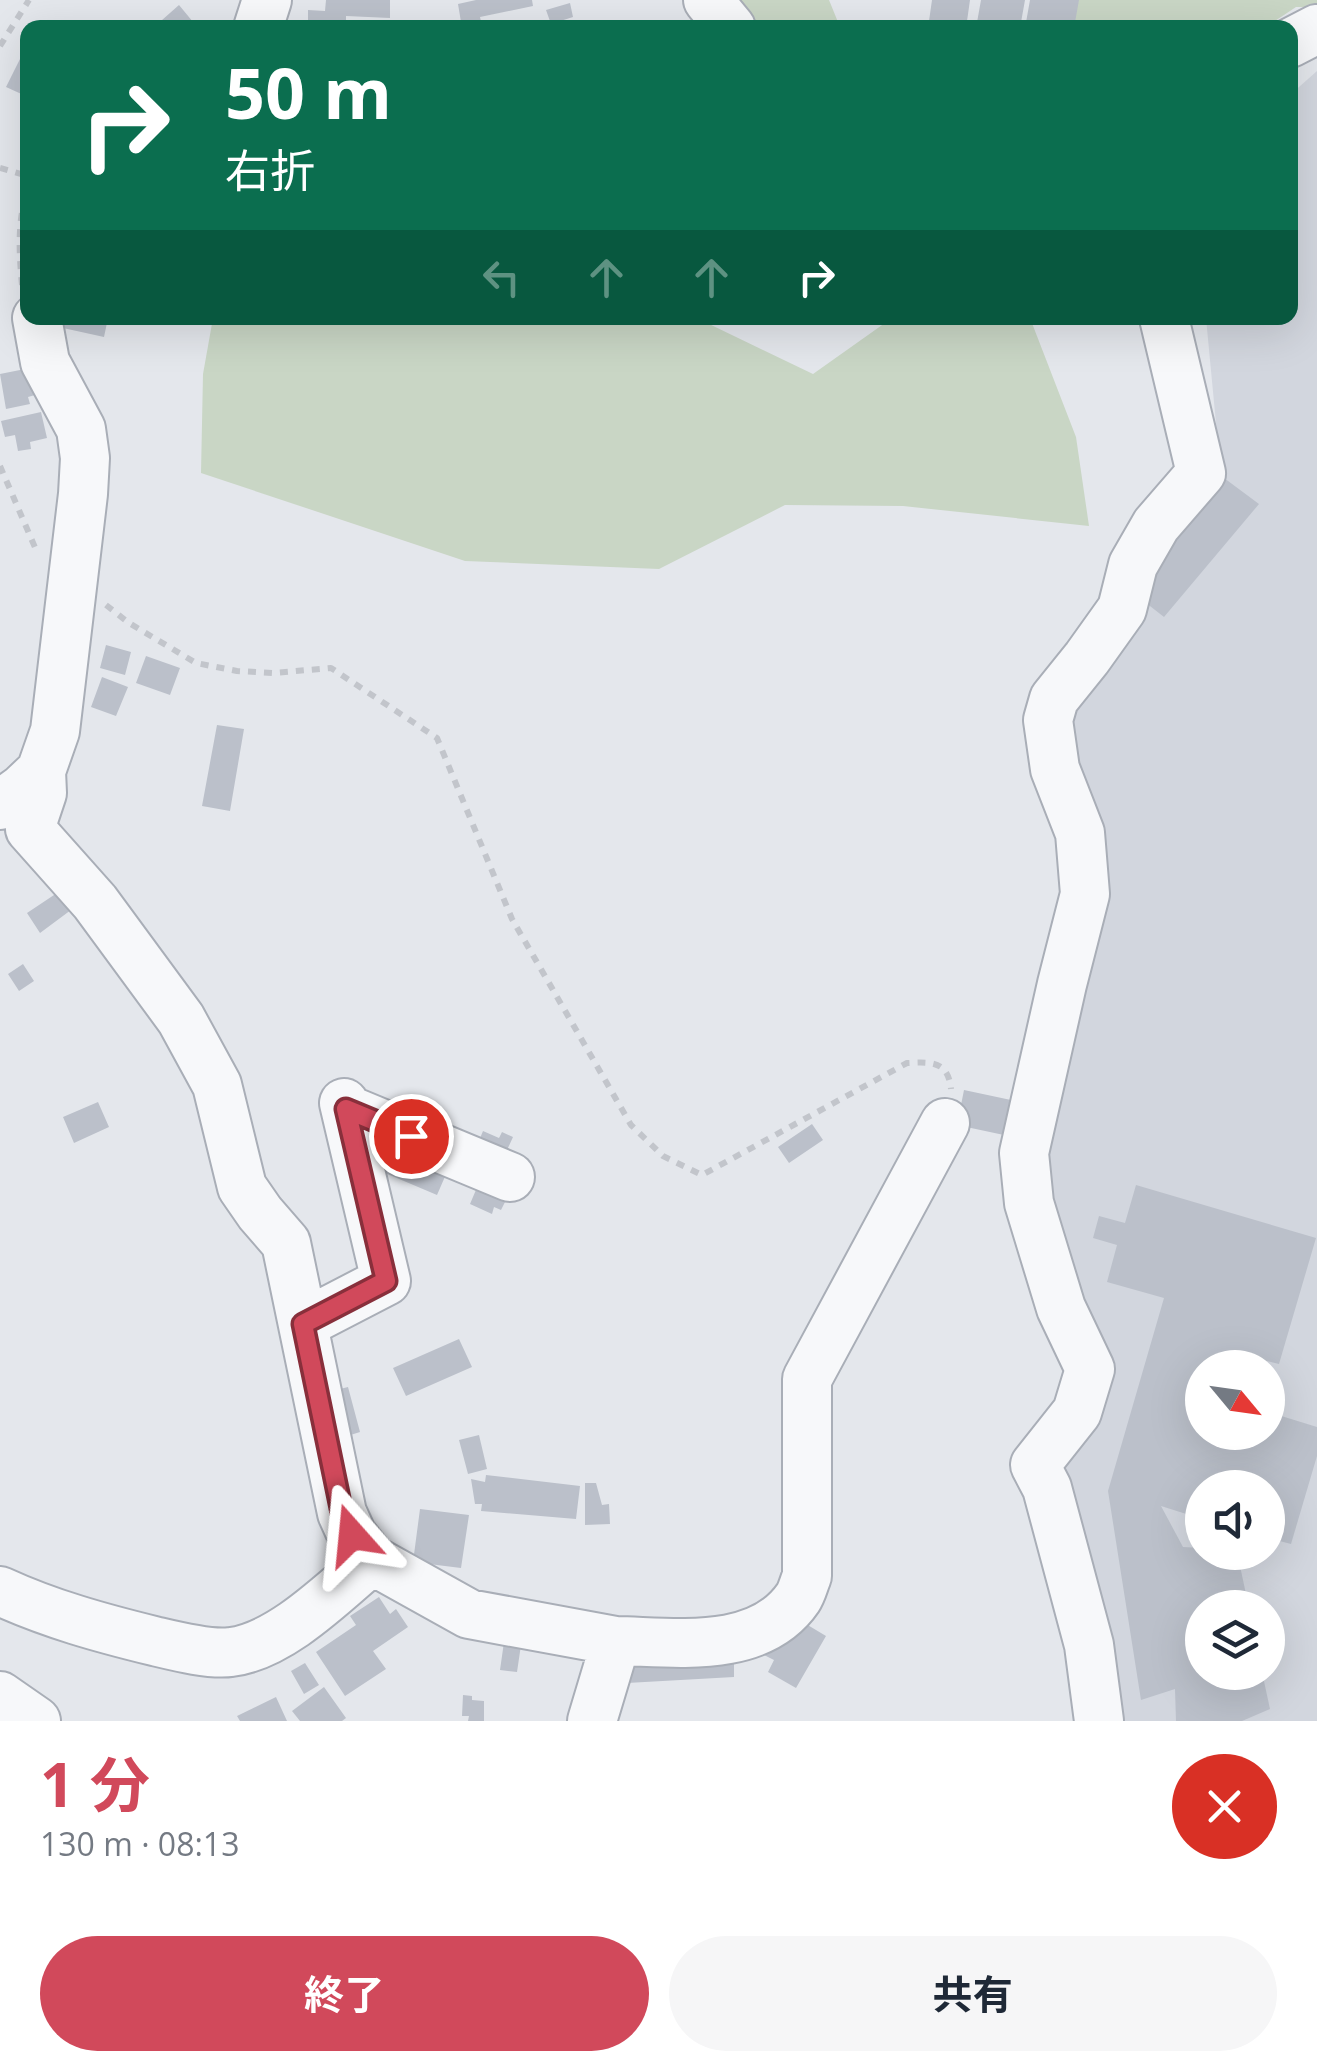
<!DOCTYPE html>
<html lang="ja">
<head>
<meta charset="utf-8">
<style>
  body { margin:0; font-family:"Open Sans","Noto Sans JP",sans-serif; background:#f6f6f7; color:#1f2937; height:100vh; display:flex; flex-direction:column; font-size:38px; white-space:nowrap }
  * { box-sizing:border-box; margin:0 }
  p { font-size:32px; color:#747a83 }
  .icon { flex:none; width:55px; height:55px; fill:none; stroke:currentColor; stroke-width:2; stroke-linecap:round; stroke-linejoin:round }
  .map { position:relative; height:1721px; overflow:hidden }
  .side { display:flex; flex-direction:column; background:#fff; flex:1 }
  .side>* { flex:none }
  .banner { position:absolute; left:20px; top:20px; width:1278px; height:305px; border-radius:20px; box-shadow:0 10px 40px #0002; background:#0b6e4f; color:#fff; overflow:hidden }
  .needle { width:65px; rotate:119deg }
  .buttons { position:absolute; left:1185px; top:1350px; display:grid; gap:20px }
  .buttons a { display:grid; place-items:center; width:100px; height:100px; border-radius:50%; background:#fff; box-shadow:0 10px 40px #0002; font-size:50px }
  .pin { position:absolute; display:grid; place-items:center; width:85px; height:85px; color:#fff; margin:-42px; border:5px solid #fff; border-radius:50%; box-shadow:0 2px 10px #0007 }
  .me { position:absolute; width:110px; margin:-55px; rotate:342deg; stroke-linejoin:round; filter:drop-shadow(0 0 8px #0008) }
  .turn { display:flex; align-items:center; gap:35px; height:210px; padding:0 40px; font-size:45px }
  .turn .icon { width:130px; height:130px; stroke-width:2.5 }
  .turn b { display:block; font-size:70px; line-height:85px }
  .lanes { display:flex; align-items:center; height:95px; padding:0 40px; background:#0003; justify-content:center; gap:50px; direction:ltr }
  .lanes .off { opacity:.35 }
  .round { display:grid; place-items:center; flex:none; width:105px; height:105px; border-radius:52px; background:#f6f6f7 }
  .headline { display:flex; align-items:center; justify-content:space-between; height:170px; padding:0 40px }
  h1 { font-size:60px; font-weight:700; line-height:75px; color:#d1495b }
  .primary-button { display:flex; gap:20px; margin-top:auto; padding:20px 40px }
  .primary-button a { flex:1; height:115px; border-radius:60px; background:#d1495b; color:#fff; font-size:40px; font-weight:700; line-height:115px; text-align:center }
  .primary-button a+a { background:#f6f6f7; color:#1f2937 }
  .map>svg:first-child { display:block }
</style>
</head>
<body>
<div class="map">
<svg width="1317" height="1721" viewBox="0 0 1317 1721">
  <rect width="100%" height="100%" fill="#e4e7ec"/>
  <!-- built -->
  <path fill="#d2d6de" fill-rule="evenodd" d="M 1317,71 L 1317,1721 L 1113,1721 L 1057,1453 L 1097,1401 L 1044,1211 L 1040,1152 L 1088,972 L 1064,716 L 1220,465 L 1206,318 L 1290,318 L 1290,95 ZM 1202,1368 L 1268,1368 L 1268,1432 L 1202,1432 ZM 1202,1488 L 1268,1488 L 1268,1552 L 1202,1552 ZM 1202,1608 L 1268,1608 L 1268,1672 L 1202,1672 Z"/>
  <!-- green -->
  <path fill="#c9d6c5" d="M 696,0 L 829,0 L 840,27 L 701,27 Z
    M 1043,0 L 1317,0 L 1317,7 L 1296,7 L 1266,27 L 1044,28 Z
    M 213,318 L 700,318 L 705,322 L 813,374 L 892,318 L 1030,318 L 1076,437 L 1089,526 L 903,506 L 785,505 L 659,569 L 465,561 L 201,473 L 203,374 Z"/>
  <!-- building -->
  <path fill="#bbc0ca" d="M 326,0 L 390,0 L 390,18 L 346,16 L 346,28 L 308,28 L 308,10 L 325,11 Z
    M 476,0 L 532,0 L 533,6 L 480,17 L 482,26 L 462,28 L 458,4 Z
    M 932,0 L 970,0 L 966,28 L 928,28 Z
    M 981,0 L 1025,0 L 1020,28 L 976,28 Z
    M 1030,0 L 1079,0 L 1074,28 L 1025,28 Z
    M 570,3 L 573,17 L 551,24 L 546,10 Z
    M 179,5 L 198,28 L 153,28 Z
    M 20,59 L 28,63 L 28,97 L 6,87 Z
    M 65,318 L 108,318 L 104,337 L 63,328 Z
    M 30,368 L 35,395 L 28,397 L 30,404 L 6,409 L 0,374 Z
    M 41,412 L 47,438 L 30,442 L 31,449 L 18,451 L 15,435 L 5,437 L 1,421 Z
    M 1224,478 L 1259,504 L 1164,617 L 1141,599 L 1163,554 Z
    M 106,645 L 131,652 L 125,675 L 100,668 Z
    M 146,656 L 180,668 L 170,695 L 136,683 Z
    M 102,677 L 128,687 L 116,716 L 91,707 Z
    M 217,725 L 244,729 L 230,811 L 202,806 Z
    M 63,889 L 75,907 L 40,933 L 27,913 Z
    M 23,964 L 34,981 L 19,991 L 8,974 Z
    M 964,1090 L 1025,1103 L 1018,1138 L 957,1125 Z
    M 98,1102 L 109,1127 L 74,1143 L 63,1117 Z
    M 812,1124 L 823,1140 L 789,1163 L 778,1147 Z
    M 483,1131 L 499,1138 L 502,1132 L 513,1137 L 503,1159 L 476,1148 Z
    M 395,1149 L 447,1172 L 437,1195 L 385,1173 Z
    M 481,1178 L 510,1192 L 501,1210 L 494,1207 L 492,1214 L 470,1204 Z
    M 1136,1185 L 1316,1238 L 1279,1364 L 1267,1361 L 1265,1368 L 1202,1368 L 1202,1432 L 1268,1432 L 1268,1412 L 1317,1427 L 1317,1456 L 1291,1544 L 1268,1538 L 1268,1488 L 1202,1488 L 1202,1519 L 1161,1506 L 1183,1547 L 1202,1548 L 1202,1552 L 1237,1552 L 1249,1608 L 1202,1608 L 1202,1672 L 1262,1672 L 1270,1709 L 1242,1721 L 1176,1721 L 1175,1689 L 1141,1700 L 1108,1491 L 1164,1298 L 1107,1282 L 1117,1245 L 1093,1238 L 1099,1216 L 1125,1223 Z
    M 459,1339 L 472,1367 L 406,1396 L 393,1368 Z
    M 348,1387 L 360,1432 L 344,1437 L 332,1391 Z
    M 479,1435 L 487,1469 L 468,1474 L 459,1440 Z
    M 486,1475 L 580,1486 L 576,1519 L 481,1511 L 482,1504 L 475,1504 L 471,1479 L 485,1482 Z
    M 585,1483 L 596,1483 L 602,1505 L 609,1504 L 610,1524 L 585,1525 Z
    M 420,1509 L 469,1515 L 461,1568 L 413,1562 Z
    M 379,1597 L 390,1614 L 396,1609 L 408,1627 L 373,1651 L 386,1669 L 345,1696 L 316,1652 L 356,1625 L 350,1616 Z
    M 796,1618 L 826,1636 L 796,1688 L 768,1672 L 774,1660 L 756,1651 Z
    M 504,1642 L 521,1645 L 517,1672 L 500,1670 Z
    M 734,1654 L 734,1677 L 627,1683 L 627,1661 Z
    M 305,1663 L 319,1685 L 304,1694 L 291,1671 Z
    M 324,1687 L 346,1718 L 342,1721 L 300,1721 L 292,1711 Z
    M 463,1695 L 472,1696 L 472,1700 L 484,1701 L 484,1721 L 468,1721 L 469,1716 L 462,1716 Z
    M 276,1697 L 287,1721 L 240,1721 L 237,1716 Z"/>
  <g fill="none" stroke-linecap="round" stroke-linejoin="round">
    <defs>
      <path id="minor" d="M 708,0 L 731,28
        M 258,28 L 267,0
        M 1290,43 L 1317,29
        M 41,771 L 42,793 L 30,829 L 95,902 L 181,1019 L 217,1085 L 242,1187 L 260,1213 L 286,1243 L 342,1513 L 352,1535 L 372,1560
        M 0,805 L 22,789 L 41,771 L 55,731 L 83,494 L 85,458 L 81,429 L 45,362 L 37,318
        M 346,1109 L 510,1177
        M 303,1324 L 386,1281 L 344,1103
        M 0,1591 C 50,1614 101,1628 154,1641 C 175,1646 210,1655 231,1652 C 281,1646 334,1592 372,1560 L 469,1614 L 616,1641 L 592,1721
        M 616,1641 C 675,1642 759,1655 798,1598 C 802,1592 804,1583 807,1576 L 807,1379 L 945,1123
        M 0,1696 L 36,1721
        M 1099,1721 L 1089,1645 L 1047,1488 L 1035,1465 L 1077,1412 L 1090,1369 L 1061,1308 L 1029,1203 L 1024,1153 L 1062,984 L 1085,894 L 1080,833 L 1055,769 L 1048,720 L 1054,699 L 1087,658 L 1122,609 L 1133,565 L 1156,525 L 1201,473 L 1164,318"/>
    </defs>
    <!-- minor casing -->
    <use href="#minor" stroke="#a9aeb7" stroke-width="52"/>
    <!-- path -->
    <path stroke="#c2c5cb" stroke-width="6" stroke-dasharray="8 8" stroke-linecap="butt" d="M 0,46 L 29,0
      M 0,168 L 28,176
      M 22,285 C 19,252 17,220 28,188
      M 0,466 L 37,552
      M 106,605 L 129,623 L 196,663 L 237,671 L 273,673 L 331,668 L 437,738 L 512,919 L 631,1125 L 663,1156 L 702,1175 L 907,1063 C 930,1062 948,1060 951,1089"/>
    <!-- minor -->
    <use href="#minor" stroke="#f7f8fa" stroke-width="48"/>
  </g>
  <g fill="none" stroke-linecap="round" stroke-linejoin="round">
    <defs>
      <path id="route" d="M 352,1535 L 342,1513 L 303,1324 L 386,1281 L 346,1109 L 411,1136"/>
    </defs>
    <!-- route casing -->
    <use href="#route" stroke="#882f3b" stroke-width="25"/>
    <!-- route -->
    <use href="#route" stroke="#d1495b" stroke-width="18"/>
  </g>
</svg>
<div class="buttons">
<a><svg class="needle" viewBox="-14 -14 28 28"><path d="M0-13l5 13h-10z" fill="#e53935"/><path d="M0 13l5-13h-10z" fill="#747a83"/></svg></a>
<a><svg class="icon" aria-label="sound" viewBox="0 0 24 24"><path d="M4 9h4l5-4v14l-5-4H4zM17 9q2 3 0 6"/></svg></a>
<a><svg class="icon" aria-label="layers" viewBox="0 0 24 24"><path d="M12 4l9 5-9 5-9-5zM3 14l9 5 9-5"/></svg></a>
</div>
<div class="pin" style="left:411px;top:1136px;background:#d93025"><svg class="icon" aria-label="arrive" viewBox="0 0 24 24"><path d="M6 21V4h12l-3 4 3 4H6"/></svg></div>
<svg class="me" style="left:352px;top:1535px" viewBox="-20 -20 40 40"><path d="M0-17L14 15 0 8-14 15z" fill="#d1495b" stroke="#fff" stroke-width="4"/></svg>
<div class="banner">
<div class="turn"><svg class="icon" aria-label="right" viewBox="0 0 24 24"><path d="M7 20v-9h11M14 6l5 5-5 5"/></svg><div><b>50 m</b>右折</div></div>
<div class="lanes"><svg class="icon off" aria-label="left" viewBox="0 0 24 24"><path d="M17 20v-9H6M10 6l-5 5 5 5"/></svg><svg class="icon off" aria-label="ahead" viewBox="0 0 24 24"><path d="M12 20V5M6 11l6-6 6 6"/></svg><svg class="icon off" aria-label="ahead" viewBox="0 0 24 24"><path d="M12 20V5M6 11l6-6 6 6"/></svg><svg class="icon" aria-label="right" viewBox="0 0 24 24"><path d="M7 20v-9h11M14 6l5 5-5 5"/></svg></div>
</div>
</div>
<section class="side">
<div class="headline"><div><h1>1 分</h1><p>130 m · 08:13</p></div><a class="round" style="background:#d93025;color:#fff"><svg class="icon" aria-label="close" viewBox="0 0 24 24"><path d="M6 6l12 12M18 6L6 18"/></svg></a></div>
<div class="primary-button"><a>終了</a><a>共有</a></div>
</section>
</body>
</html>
